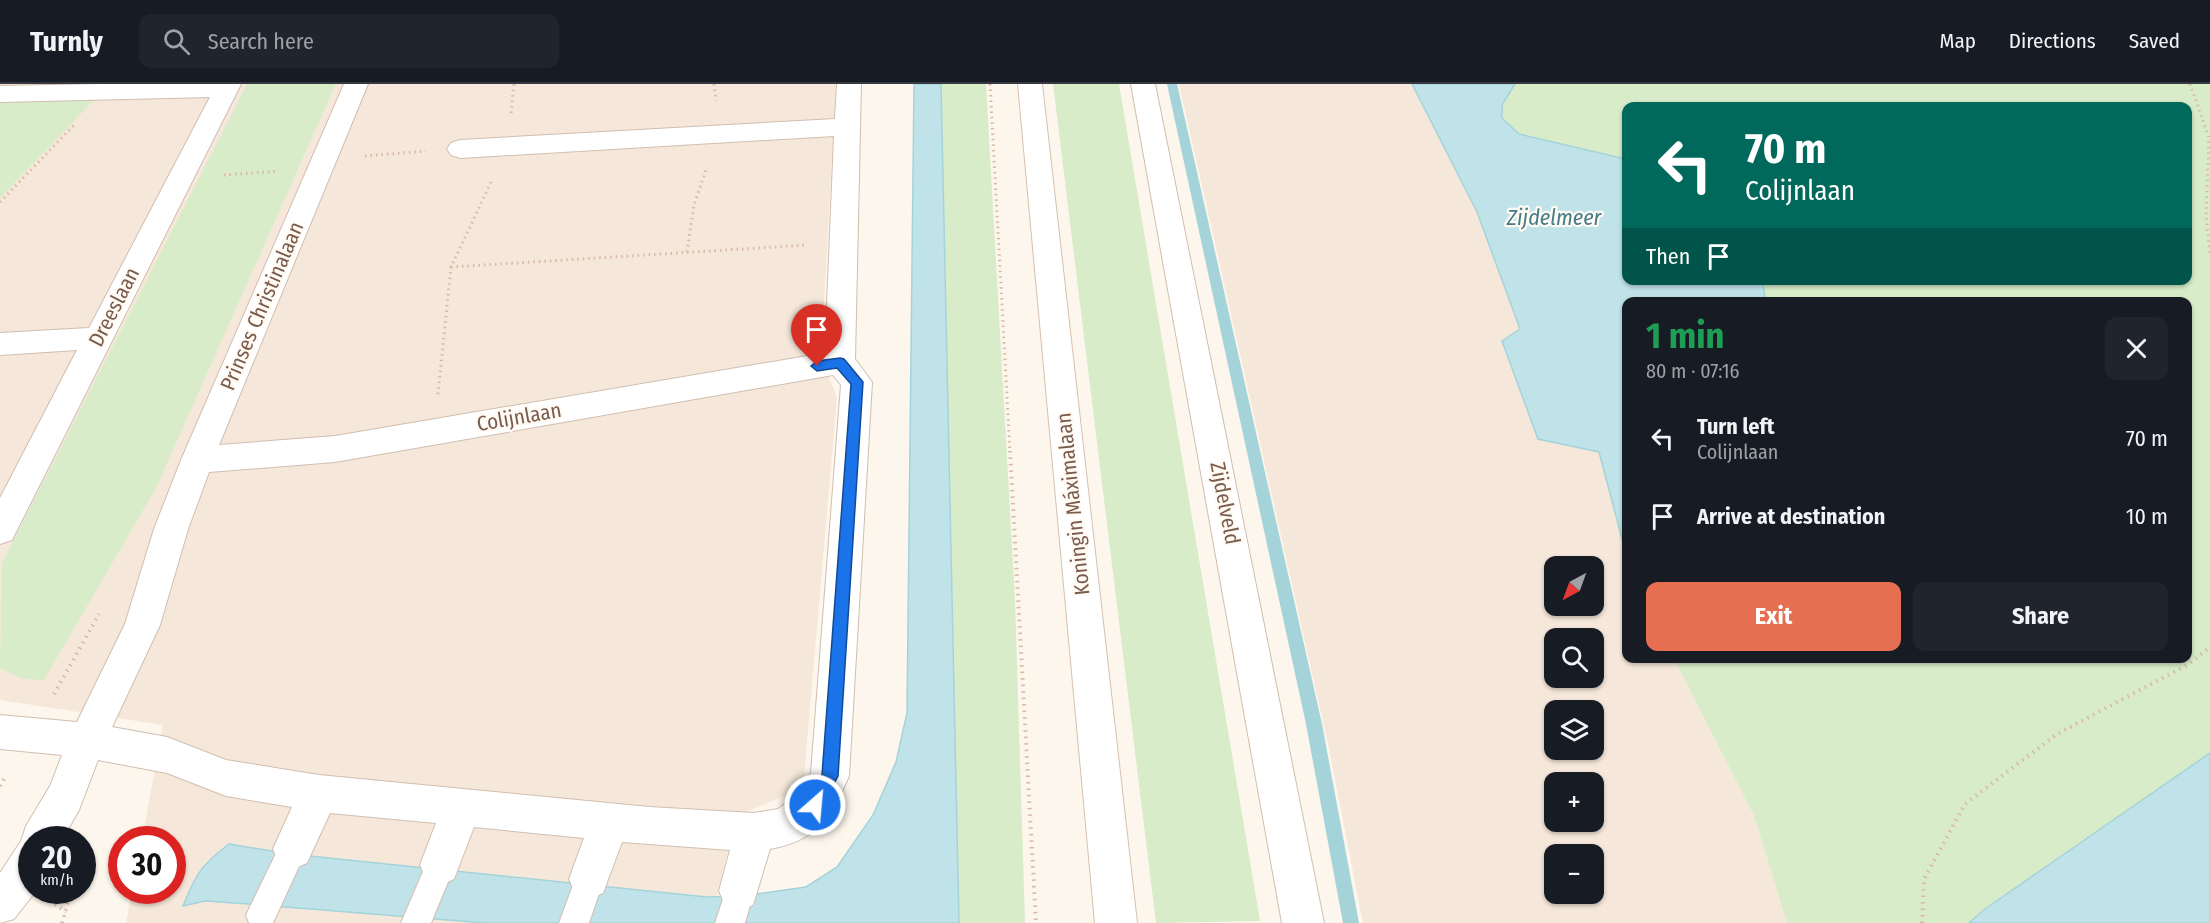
<!DOCTYPE html>
<html lang="en">
<head>
<meta charset="utf-8">
<style>
  body { margin:0; font-family:"Fira Sans Condensed",sans-serif; background:#20242c; color:#f1f3f6; height:100vh; display:flex; flex-direction:column; font-size:22px; white-space:nowrap }
  * { box-sizing:border-box; margin:0 }
  p { font-size:20px; color:#9ea1a6 }
  .icon { flex:none; width:33px; height:33px; fill:none; stroke:currentColor; stroke-width:2; stroke-linecap:round; stroke-linejoin:round }
  .map { position:relative; flex:1; overflow:hidden }
  .side { position:absolute; left:1622px; top:213px; width:570px; height:366px; display:flex; flex-direction:column; background:#171b24; border-radius:12px; box-shadow:0 2px 4px #0004 }
  .side>* { flex:none }
  .hud { position:absolute; left:1622px; top:18px; width:570px; height:183px; border-radius:12px; box-shadow:0 2px 4px #0004; background:#00695c; color:#fff; overflow:hidden }
  .needle { width:39px; rotate:221deg }
  .buttons { position:absolute; left:1544px; top:472px; display:grid; gap:12px }
  .buttons a { display:grid; place-items:center; width:60px; height:60px; border-radius:12px; background:#171b24; box-shadow:0 2px 4px #0004; font-size:30px }
  .speed { position:absolute; left:18px; top:742px; display:flex; gap:12px; font-size:30px; font-weight:700; text-align:center }
  .speed>* { display:grid; place-content:center; width:78px; height:78px; border-radius:50%; background:#171b24; box-shadow:0 2px 4px #0004; line-height:1 }
  .speed small { font-size:15px; font-weight:400 }
  .speed .limit { border:9px solid #d22; background:#fff; color:#111 }
  .pin { position:absolute; display:grid; place-items:center; width:51px; height:51px; color:#fff; margin:-62px -26px; border-radius:50% 50% 50% 0; rotate:-45deg; box-shadow:0 0 6px #0007 }
  .pin .icon { rotate:45deg }
  .me { position:absolute; width:66px; margin:-33px; rotate:27deg; stroke-linejoin:round; filter:drop-shadow(0 0 4px #0008) }
  .turn { display:flex; align-items:center; gap:21px; height:126px; padding:0 24px; font-size:27px }
  .turn .icon { width:78px; height:78px; stroke-width:2.5 }
  .turn b { display:block; font-size:42px; line-height:51px }
  .then { display:flex; align-items:center; height:57px; padding:0 24px; background:#0003; gap:12px; font-size:22px }
  .round { display:grid; place-items:center; flex:none; width:63px; height:63px; border-radius:12px; background:#20242c }
  .head { display:flex; align-items:center; justify-content:space-between; height:102px; padding:0 24px }
  h1 { font-size:36px; font-weight:700; line-height:45px; color:#1e9e55 }
  .primary-button { display:flex; gap:12px; margin-top:auto; padding:12px 24px }
  .primary-button a { flex:1; height:69px; border-radius:12px; background:#e76f51; color:#fff; font-size:24px; font-weight:700; line-height:69px; text-align:center }
  .primary-button a+a { background:#20242c; color:#f1f3f6 }
  ul { padding:0; list-style:none }
  li { display:flex; align-items:center; gap:18px; height:78px; padding:0 24px }
  li div { flex:1 }
  li b { display:block; font-size:22px }
  li em { font-style:normal }
  header { display:flex; align-items:center; gap:36px; box-sizing:border-box; height:84px; padding:0 30px; background:#171b24; border-bottom:2px solid #363941 }
  header strong { font-size:28px }
  nav { display:flex; gap:33px; margin-inline-start:auto; font-size:21px }
  .search { width:420px; height:54px; background:#20242c; display:flex; align-items:center; gap:15px; box-sizing:border-box; padding:0 21px; border-radius:12px; color:#9ea1a6; font-size:22px }
  .map>svg:first-child { display:block }
</style>
</head>
<body>
<header>
<strong>Turnly</strong>
<div class="search"><svg class="icon" aria-label="search" viewBox="0 0 24 24"><circle cx="10" cy="10" r="6"/><path d="M15 15l6 6"/></svg>Search here</div>
<nav><a>Map</a><a>Directions</a><a>Saved</a></nav>
</header>
<div class="map">
<svg width="2210" height="839" viewBox="0 0 2210 839">
  <rect width="100%" height="100%" fill="#fdf6ec"/>
  <!-- residential -->
  <path fill="#f5e8da" fill-rule="evenodd" d="M 0,0 L 836,0 L 821,275 L 837,313 L 803,704 L 737,732 L 712,831 L 994,839 L 126,839 L 132,807 L 172,807 L 172,756 L 142,756 L 163,641 L 0,616 Z
    M 1179,0 L 1412,0 L 1477,128 L 1520,246 L 1502,257 L 1599,368 L 1626,470 L 1626,574 L 1674,575 L 1754,732 L 1787,839 L 1363,839 L 1328,660 ZM 1554,483 L 1593,483 L 1593,522 L 1554,522 ZM 1554,555 L 1593,555 L 1593,594 L 1554,594 ZM 1554,627 L 1593,627 L 1593,666 L 1554,666 ZM 1554,699 L 1593,699 L 1593,738 L 1554,738 ZM 1554,771 L 1593,771 L 1593,810 L 1554,810 Z"/>
  <!-- green -->
  <path fill="#d8ecc9" d="M 247,0 L 336,0 L 156,404 L 44,596 L 22,595 L 0,584 L 2,479 Z
    M 941,0 L 986,0 L 1015,515 L 1025,839 L 959,839 Z
    M 1053,0 L 1119,0 L 1260,837 L 1156,839 Z
    M 1515,0 L 2210,0 L 2210,669 L 1985,825 L 1969,839 L 1787,839 L 1754,732 L 1674,575 L 2187,574 L 2187,218 L 1765,218 L 1763,197 L 2187,196 L 2187,22 L 1626,22 L 1626,75 L 1519,50 L 1502,34 L 1502,21 Z
    M 97,13 L 0,114 L 0,16 Z"/>
  <!-- water -->
  <path fill="#bfe3e8" stroke="#a5d3da" stroke-width="1.5" d="M 914,0 L 941,0 L 959,839 L 485,839 L 249,820 L 205,817 L 183,822 C 196,790 201,781 229,760 L 290,770 L 707,813 L 742,812 L 806,803 L 837,783 L 873,731 L 896,678 L 907,629 Z
    M 1412,0 L 1515,0 L 1502,21 L 1502,34 L 1519,50 L 1626,75 L 1626,196 L 1763,197 L 1765,217 L 1626,218 L 1626,470 L 1599,368 L 1538,355 L 1502,257 L 1520,245 L 1477,128 Z
    M 2210,669 L 2210,839 L 1969,839 L 1985,825 Z"/>
  <g fill="none" stroke-linecap="round" stroke-linejoin="round">
    <!-- stream -->
    <path fill="#a5d3da" fill-rule="evenodd" d="M 1167,0 L 1177,0 L 1322,640 L 1359,839 L 1343,839 L 1306,640 Z"/>
    <defs>
      <path id="lane" d="M 293,751 L 303,755 L 307,765 L 273,839 L 249,839 L 246,831 L 283,755 Z
        M 440,767 L 450,771 L 455,781 L 431,839 L 401,839 L 430,771 Z
        M 589,780 L 599,785 L 604,795 L 589,839 L 559,839 L 579,785 Z
        M 739,792 L 749,797 L 754,807 L 745,839 L 715,839 L 729,797 Z"/>
      <path id="street" d="M 100,0 L 241,0 L 12,456 L 0,460 L 0,414 L 77,266 L 0,271 L 0,249 L 89,244 L 210,13 L 0,18 L 0,2 Z
        M 344,0 L 368,0 L 219,361 L 335,352 L 825,269 L 834,52 L 460,74 L 451,71 L 447,65 L 451,59 L 460,56 L 835,35 L 837,0 L 861,0 L 855,275 L 872,298 L 849,692 C 831,733 817,757 770,765 L 753,821 L 739,827 L 725,821 L 719,807 L 730,766 L 622,758 L 603,809 L 589,815 L 575,809 L 569,795 L 584,754 L 474,743 L 454,795 L 440,801 L 426,795 L 420,781 L 436,739 L 330,729 L 307,779 L 293,785 L 279,779 L 273,765 L 292,723 L 226,712 L 167,689 L 98,676 L 79,726 L 62,756 L 32,756 L 32,807 L 36,807 L 14,835 L 0,839 L 0,789 L 21,757 L 26,742 L 50,702 L 62,671 L 0,665 L 0,631 L 77,638 L 125,540 L 154,445 L 181,376 ZM 833,291 L 841,301 L 811,689 L 801,708 L 778,725 L 754,729 L 649,723 L 319,691 L 226,676 L 167,653 L 112,643 L 160,541 L 188,445 L 209,388 L 335,378 Z
        M 1131,0 L 1155,0 L 1324,839 L 1282,839 Z"/>
      <path id="secondary" d="M 1018,0 L 1042,0 L 1137,839 L 1095,839 Z"/>
    </defs>
    <!-- lane casing -->
    <use href="#lane" stroke="#d1beb0" stroke-width="2"/>
    <!-- street casing -->
    <use href="#street" stroke="#d1beb0" stroke-width="2"/>
    <!-- secondary casing -->
    <use href="#secondary" stroke="#d6c0b0" stroke-width="2"/>
    <!-- path-far1 -->
    <path stroke="#d9b8a5" stroke-width="3" stroke-dasharray="1.5 4" stroke-linecap="butt" d="M 714,0 L 716,17
      M 990,0 L 1010,368
      M 2190,0 L 2209,54 L 2206,132 L 2210,170
      M 511,29 L 514,0
      M 365,72 L 426,67
      M 224,91 L 279,87
      M 0,118 L 74,41
      M 687,168 L 694,121 L 707,83
      M 451,183 L 807,161
      M 438,310 L 451,183 L 492,96"/>
    <!-- path -->
    <path stroke="#d9b8a5" stroke-width="4" stroke-dasharray="1.5 5" stroke-linecap="butt" d="M 1010,367 L 1036,839
      M 54,610 L 99,530
      M 0,702 L 6,692
      M 55,820 L 66,828
      M 62,839 L 71,807
      M 1922,839 L 1924,795 L 1965,720 L 2057,650 L 2189,580 L 2210,563"/>
    <!-- lane -->
    <use href="#lane" fill="#fff" fill-rule="evenodd"/>
    <!-- street -->
    <use href="#street" fill="#fff" fill-rule="evenodd"/>
    <!-- secondary -->
    <use href="#secondary" fill="#fff" fill-rule="evenodd"/>
  </g>
  <!-- route -->
  <path fill="#1a73e8" stroke="#114b97" stroke-width="1.5" d="M 840,274 L 844,275 L 863,298 L 838,692 L 820,727 L 815,729 L 809,727 L 807,721 L 822,691 L 851,300 L 837,284 L 817,287 L 811,282 L 817,277 Z"/>
  <g text-anchor="middle" stroke-width="4.5" stroke-linejoin="round" paint-order="stroke">
    <!-- street labels -->
    <g font-size="21" fill="#7a5c4d" stroke="#fffaf3">
      <text transform="translate(262 222) rotate(-67)" y="7">Prinses Christinalaan</text>
      <text transform="translate(114 223) rotate(-63)" y="7">Dreeslaan</text>
      <text transform="translate(519 333) rotate(-10)" y="7">Colijnlaan</text>
      <text transform="translate(1225 419) rotate(79)" y="7">Zijdelveld</text>
      <text transform="translate(1073 420) rotate(-96)" y="7">Koningin Máximalaan</text>
    </g>
    <!-- water labels -->
    <g font-size="22" font-style="italic" fill="#437c86" stroke="#fffaf3">
      <text x="1554" y="141">Zijdelmeer</text>
    </g>
  </g>
</svg>
<div class="buttons">
<a><svg class="needle" viewBox="-14 -14 28 28"><path d="M0-13l5 13h-10z" fill="#e53935"/><path d="M0 13l5-13h-10z" fill="#9ea1a6"/></svg></a>
<a><svg class="icon" aria-label="search" viewBox="0 0 24 24"><circle cx="10" cy="10" r="6"/><path d="M15 15l6 6"/></svg></a>
<a><svg class="icon" aria-label="layers" viewBox="0 0 24 24"><path d="M12 4l9 5-9 5-9-5zM3 14l9 5 9-5"/></svg></a>
<a>+</a>
<a>−</a>
</div>
<div class="speed"><div>20<small>km/h</small></div><div class="limit">30</div></div>
<div class="pin" style="left:817px;top:282px;background:#d93025"><svg class="icon" aria-label="arrive" viewBox="0 0 24 24"><path d="M6 21V4h12l-3 4 3 4H6"/></svg></div>
<svg class="me" style="left:815px;top:721px" viewBox="-20 -20 40 40"><circle r="17" fill="#1a73e8" stroke="#fff" stroke-width="3"/><path d="M0-11L8 9 0 5-8 9z" fill="#fff"/></svg>
<div class="hud">
<div class="turn"><svg class="icon" aria-label="left" viewBox="0 0 24 24"><path d="M17 20v-9H6M10 6l-5 5 5 5"/></svg><div><b>70 m</b>Colijnlaan</div></div>
<div class="then">Then<svg class="icon" aria-label="arrive" viewBox="0 0 24 24"><path d="M6 21V4h12l-3 4 3 4H6"/></svg></div>
</div>
<section class="side">
<div class="head"><div><h1>1 min</h1><p>80 m · 07:16</p></div><a class="round"><svg class="icon" aria-label="close" viewBox="0 0 24 24"><path d="M6 6l12 12M18 6L6 18"/></svg></a></div>
<ul>
<li><svg class="icon" aria-label="left" viewBox="0 0 24 24"><path d="M17 20v-9H6M10 6l-5 5 5 5"/></svg><div><b>Turn left</b><p>Colijnlaan</p></div><em>70 m</em></li>
<li><svg class="icon" aria-label="arrive" viewBox="0 0 24 24"><path d="M6 21V4h12l-3 4 3 4H6"/></svg><div><b>Arrive at destination</b></div><em>10 m</em></li>
</ul>
<div class="primary-button"><a>Exit</a><a>Share</a></div>
</section>
</div>
</body>
</html>
